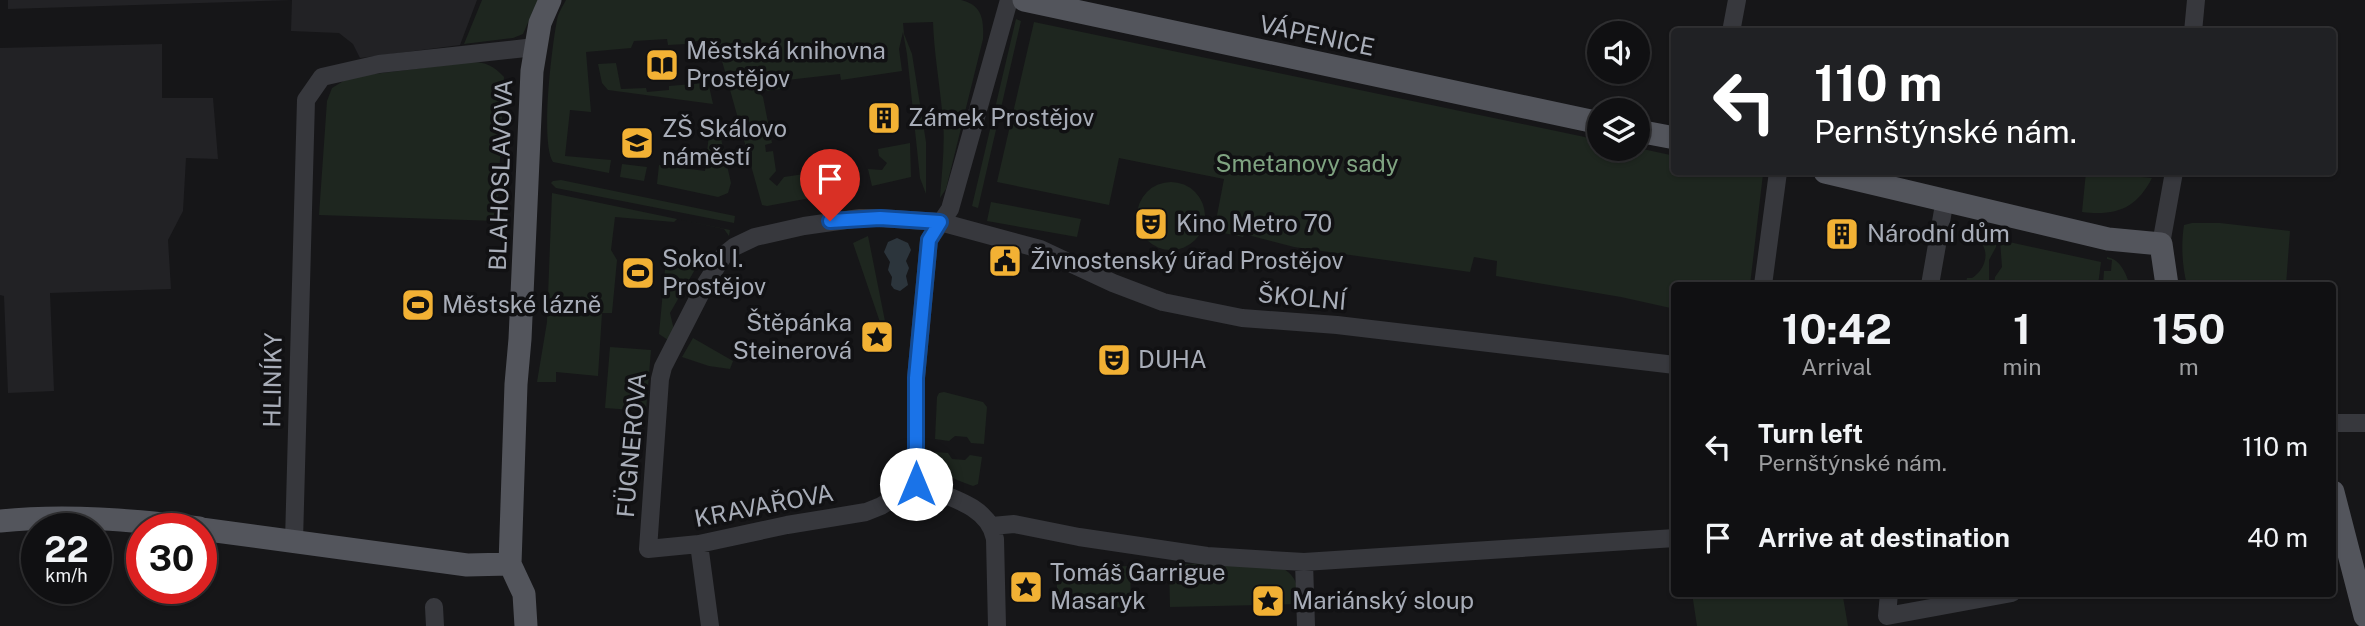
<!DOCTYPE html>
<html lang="en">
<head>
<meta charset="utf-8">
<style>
  body { margin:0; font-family:"Public Sans",sans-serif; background:#19191b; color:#f1f3f6; height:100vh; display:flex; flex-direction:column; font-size:26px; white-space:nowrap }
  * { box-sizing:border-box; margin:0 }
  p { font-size:23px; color:#9c9d9f }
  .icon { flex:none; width:38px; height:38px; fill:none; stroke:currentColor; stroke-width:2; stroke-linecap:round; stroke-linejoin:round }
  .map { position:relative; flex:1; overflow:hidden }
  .details { position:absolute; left:1671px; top:282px; width:665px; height:315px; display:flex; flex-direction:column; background:#101012; border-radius:7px; box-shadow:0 2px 5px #0004,0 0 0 2px #303032 }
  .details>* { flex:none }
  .top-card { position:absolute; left:1671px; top:28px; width:665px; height:147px; border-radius:7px; box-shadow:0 2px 5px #0004,0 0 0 2px #303032; background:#202124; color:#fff; overflow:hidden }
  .tools { position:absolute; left:1587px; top:21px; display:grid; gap:14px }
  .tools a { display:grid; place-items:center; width:63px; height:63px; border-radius:50%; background:#101012; box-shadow:0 2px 5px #0004,0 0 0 2px #303032; font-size:35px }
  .speed { position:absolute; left:21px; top:513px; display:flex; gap:14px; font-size:35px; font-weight:700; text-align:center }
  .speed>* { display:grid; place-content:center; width:91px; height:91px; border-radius:50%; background:#101012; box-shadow:0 2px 5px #0004,0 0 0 2px #303032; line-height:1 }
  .speed small { font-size:18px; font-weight:400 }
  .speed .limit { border:10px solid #d22; background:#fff; color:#111 }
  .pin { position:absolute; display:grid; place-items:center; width:60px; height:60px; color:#fff; margin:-72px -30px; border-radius:50% 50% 50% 0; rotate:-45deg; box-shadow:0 0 7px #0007 }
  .pin .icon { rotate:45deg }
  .me { position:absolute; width:77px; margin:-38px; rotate:0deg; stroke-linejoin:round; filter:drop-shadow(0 0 5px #0008) }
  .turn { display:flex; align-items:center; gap:24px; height:147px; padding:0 28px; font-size:32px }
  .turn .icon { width:91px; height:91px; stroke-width:2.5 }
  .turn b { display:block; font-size:49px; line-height:60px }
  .eta { display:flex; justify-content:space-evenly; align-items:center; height:119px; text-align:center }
  .eta b { font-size:42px; font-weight:700; line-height:49px }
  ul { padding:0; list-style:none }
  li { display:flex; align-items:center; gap:21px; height:91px; padding:0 28px }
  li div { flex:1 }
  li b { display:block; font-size:26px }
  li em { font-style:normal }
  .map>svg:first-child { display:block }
</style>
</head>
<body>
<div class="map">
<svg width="2365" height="626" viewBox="0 0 2365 626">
  <rect width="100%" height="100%" fill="#161618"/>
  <!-- built -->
  <path fill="#222225" d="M 8,0 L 477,0 L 460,45 L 360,58 L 353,44 L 339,33 L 291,31 L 292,0 L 8,9 Z
    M 162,44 L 162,98 L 213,98 L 218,159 L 186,158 L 183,211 L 168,240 L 171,289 L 50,293 L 54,391 L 8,393 L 4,296 L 0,295 L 0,48 Z"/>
  <!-- green -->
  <path fill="#1e261f" d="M 482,0 L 538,0 L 523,34 L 513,38 L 464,44 Z
    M 566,0 L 961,0 C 982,5 984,19 983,39 L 946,189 L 940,198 C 942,169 946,139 942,110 C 939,80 934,51 933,22 L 903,23 L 904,34 L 912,54 L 926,142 L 926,194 L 920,178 L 907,54 L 903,32 L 899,49 L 902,71 L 841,80 L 840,74 L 787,80 L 787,88 L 768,91 L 763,88 L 759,93 L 763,97 L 772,143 L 765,145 L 766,152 L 773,151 L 776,171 L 769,179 L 777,186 L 784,177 L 844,168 L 845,172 L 856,171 L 859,189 L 767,206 L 762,205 L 717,43 L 708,38 L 686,44 L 668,45 L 667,39 L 634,41 L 631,48 L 586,52 L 591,112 L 570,110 L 565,156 L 611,160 L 609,173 L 553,162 C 540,142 552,46 557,20 C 558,13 563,6 566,0 Z
    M 1016,19 L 1021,21 L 978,208 L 972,206 Z
    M 1034,22 L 1599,140 L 1600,149 L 1638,148 L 1675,156 L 1675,172 L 1749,172 L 1763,174 L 1750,285 L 1675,285 L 1675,309 L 1621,297 L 1496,276 L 1497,261 L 1474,257 L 1470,272 L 1294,247 L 1244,234 L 1243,237 L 1214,231 L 1224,179 L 1119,158 L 1109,205 L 997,182 Z
    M 471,62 C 486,62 494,66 504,77 L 497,221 L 319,215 L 327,101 L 332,88 L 350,77 Z
    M 616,63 L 621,89 L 646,88 L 647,92 L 669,90 L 669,86 L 705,83 L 709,86 L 713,104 L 608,90 L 602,83 L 598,64 Z
    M 710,125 L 718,125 L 731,183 L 728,193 L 718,197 L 657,184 L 659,165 L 705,171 Z
    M 910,143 L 911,177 L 872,186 L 868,169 L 882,170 L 887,163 L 879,156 L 878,149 Z
    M 622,164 L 647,167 L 644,181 L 620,177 Z
    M 2086,172 L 2152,178 C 2136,209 2116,216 2082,212 Z
    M 561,180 L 735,216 L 734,223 L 556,188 L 551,183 L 553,181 Z
    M1137 216a34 34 0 1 1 68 0a34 34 0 1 1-68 0Z
    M 552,193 L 730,230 L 729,236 L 724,229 L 677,219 L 674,222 L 615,217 L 611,250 L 617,260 L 612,313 L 602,313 L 598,376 L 556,372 L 556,382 L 537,382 L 547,322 Z
    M 991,202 L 1081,219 L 1077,237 L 987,221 Z
    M 2192,223 L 2220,223 L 2290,231 L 2286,285 L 2187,285 C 2182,266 2181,244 2184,225 Z
    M 1975,234 L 1997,240 L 1996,247 L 1989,260 L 1989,285 L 1966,282 L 1967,278 L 1972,278 C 1987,269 1992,246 1974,238 Z
    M 868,236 L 886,326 L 882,328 L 853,243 Z
    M 2000,240 L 2101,262 L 2098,285 L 1994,285 L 1995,277 L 2002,267 Z
    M 2107,257 C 2121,260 2125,272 2130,285 L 2103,285 L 2104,271 L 2111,271 L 2112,260 L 2107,259 Z
    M 673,258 L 693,259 L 697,266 L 670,313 L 674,330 L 668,340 L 659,334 L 665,269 Z
    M 693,338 L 733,361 L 730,369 L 709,366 L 682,357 Z
    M 610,347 L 651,350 L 646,411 L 605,408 Z
    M 944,392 L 983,402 L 987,407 L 984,444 L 971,443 L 967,437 L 955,436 L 949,441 L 935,439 L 937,397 L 939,393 Z
    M 935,452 L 948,453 L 952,459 L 965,460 L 970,455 L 982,457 L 978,484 L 973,486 C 955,479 937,475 935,452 Z
    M 1208,563 L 1284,569 C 1298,578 1298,589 1299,604 L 1170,607 L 1169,565 Z
    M 1130,566 L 1131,607 L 1058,609 L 1056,568 Z
    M 1692,593 L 1842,593 L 1837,594 L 1837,597 L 1843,597 L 1848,626 L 1697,626 Z"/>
  <!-- water -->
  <path fill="#2c353c" d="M 897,238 L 908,243 L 911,250 L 906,261 L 909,268 L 906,276 L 908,285 L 900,291 L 894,289 L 891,285 L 892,277 L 888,270 L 890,262 L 884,252 L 888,242 Z"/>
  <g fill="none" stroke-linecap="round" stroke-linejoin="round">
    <!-- minor -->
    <path stroke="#37383d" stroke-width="18" d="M 1731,32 L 1737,0
      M 2193,32 L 2196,0
      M 2161,244 L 2174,172
      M 1763,285 L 1778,172
      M 1930,285 L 1945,199
      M 2333,423 L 2365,423
      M 916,484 L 881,506 L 866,512 L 787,525 L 699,544 L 648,549 L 660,379 L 663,367 L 706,283 L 724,255 L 734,247 L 755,237 L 804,226 L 860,218 L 880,218 L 940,222 L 1040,249 L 1113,283 L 1163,302 L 1242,318 L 1337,325 L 1675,365
      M 916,484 L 916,378 L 929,240 L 950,209 L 1009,0
      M 916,484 C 944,496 989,504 995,539 L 997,626
      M 992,526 L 1014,524 L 1079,537 L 1207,556 L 1304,562 L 1675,538
      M 294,541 L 306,100 L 322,77 L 379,64 L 535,47
      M 699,544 L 710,626
      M 1304,562 L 1306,626
      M 1889,593 L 1887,616 L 2012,593
      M 434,607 L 435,626"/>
    <!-- major -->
    <path stroke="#53555c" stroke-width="23" d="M 1024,0 L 1600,123
      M 1638,131 L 1675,138
      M 1825,172 L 2108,239 L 2161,244 L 2167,285
      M 2333,492 L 2365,616
      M 0,521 C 66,514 133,520 199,528
      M 201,529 L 467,565 L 510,564
      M 526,626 L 524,594 L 510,564 L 516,384 L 520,339 L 532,71 L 540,23 L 550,0"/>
  </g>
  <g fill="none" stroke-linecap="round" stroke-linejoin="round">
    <defs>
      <path id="route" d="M 830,221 L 880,218 L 940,222 L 929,240 L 916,378 L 916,484"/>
    </defs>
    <!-- route casing -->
    <use href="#route" stroke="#114b97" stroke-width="18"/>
    <!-- route -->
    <use href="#route" stroke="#1a73e8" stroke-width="12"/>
  </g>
  <!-- icons -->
  <defs>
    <symbol id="library-square" viewBox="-11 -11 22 22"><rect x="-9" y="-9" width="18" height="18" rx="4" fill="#f2b134" stroke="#111113"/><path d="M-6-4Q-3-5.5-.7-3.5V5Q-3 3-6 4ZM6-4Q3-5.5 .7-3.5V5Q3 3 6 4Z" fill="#111"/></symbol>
    <symbol id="building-square" viewBox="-11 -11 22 22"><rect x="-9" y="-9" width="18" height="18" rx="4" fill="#f2b134" stroke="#111113"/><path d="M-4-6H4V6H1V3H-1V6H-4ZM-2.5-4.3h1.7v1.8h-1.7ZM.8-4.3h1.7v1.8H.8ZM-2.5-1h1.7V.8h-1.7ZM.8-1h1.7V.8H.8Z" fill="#111"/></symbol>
    <symbol id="school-square" viewBox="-11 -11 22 22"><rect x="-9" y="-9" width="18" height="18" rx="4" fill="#f2b134" stroke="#111113"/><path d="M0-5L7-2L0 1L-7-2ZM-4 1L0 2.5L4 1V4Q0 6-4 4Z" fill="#111"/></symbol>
    <symbol id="theatre-square" viewBox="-11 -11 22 22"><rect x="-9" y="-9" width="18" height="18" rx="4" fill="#f2b134" stroke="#111113"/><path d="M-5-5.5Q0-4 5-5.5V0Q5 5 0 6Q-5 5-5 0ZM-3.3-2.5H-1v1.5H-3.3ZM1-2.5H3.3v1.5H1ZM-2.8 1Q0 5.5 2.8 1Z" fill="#111"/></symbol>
    <symbol id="civic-square" viewBox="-11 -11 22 22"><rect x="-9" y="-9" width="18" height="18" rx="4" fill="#f2b134" stroke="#111113"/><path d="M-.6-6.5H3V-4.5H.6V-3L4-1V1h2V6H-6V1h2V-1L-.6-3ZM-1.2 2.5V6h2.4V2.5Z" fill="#111"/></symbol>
    <symbol id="stadium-square" viewBox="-11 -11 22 22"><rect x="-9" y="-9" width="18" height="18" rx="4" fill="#f2b134" stroke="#111113"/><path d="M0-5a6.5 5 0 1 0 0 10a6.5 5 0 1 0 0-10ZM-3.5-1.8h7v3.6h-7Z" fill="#111"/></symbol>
    <symbol id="sight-square" viewBox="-11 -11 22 22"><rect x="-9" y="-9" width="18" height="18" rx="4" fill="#f2b134" stroke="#111113"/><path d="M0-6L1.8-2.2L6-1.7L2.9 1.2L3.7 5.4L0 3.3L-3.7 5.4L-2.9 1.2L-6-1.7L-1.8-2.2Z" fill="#111"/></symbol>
  </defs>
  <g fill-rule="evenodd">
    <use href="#library-square" x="643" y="46" width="38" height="38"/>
    <use href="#building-square" x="865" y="99" width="38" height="38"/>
    <use href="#school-square" x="618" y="124" width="38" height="38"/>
    <use href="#theatre-square" x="1132" y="205" width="38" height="38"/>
    <use href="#building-square" x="1823" y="215" width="38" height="38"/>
    <use href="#civic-square" x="986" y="242" width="38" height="38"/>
    <use href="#stadium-square" x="619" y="254" width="38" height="38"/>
    <use href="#stadium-square" x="399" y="286" width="38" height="38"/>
    <use href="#sight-square" x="858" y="318" width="38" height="38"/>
    <use href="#theatre-square" x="1095" y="341" width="38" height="38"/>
    <use href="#sight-square" x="1007" y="568" width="38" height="38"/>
    <use href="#sight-square" x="1249" y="582" width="38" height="38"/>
  </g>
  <g text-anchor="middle" stroke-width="7" stroke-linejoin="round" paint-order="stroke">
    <!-- street labels -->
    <g font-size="24" fill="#a8adb8" stroke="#111113">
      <text transform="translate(1317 36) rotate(12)" y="8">VÁPENICE</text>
      <text transform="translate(501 175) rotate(-88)" y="8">BLAHOSLAVOVA</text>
      <text transform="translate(1302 298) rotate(5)" y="8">ŠKOLNÍ</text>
      <text transform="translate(273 380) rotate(-89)" y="8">HLINÍKY</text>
      <text transform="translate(632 445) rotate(-85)" y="8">FÜGNEROVA</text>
      <text transform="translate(764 506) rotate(-11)" y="8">KRAVAŘOVA</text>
    </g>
    <!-- poi labels -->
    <g font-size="24" fill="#a8adb8" stroke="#111113" text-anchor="start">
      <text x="686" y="59">Městská knihovna<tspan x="686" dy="28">Prostějov</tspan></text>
      <text x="908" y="126">Zámek Prostějov</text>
      <text x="662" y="137">ZŠ Skálovo<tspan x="662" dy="28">náměstí</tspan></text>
      <text x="1176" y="232">Kino Metro 70</text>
      <text x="1867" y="242">Národní dům</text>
      <text x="662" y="267">Sokol I.<tspan x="662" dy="28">Prostějov</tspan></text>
      <text x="1030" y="269">Živnostenský úřad Prostějov</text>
      <text x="442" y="313">Městské lázně</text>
      <text x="852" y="331" text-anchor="end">Štěpánka<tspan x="852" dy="28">Steinerová</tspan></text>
      <text x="1138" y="368">DUHA</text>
      <text x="1050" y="581">Tomáš Garrigue<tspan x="1050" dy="28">Masaryk</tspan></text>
      <text x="1292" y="609">Mariánský sloup</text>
    </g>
    <!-- park labels -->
    <g font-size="24" fill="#7fa381" stroke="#111113">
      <text x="1307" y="172">Smetanovy sady</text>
    </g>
  </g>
</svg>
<div class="tools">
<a><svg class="icon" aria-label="sound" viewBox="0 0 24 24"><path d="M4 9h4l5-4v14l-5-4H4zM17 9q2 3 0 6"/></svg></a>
<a><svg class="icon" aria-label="layers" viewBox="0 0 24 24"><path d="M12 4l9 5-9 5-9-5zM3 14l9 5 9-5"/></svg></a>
</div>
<div class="speed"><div>22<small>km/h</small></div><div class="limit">30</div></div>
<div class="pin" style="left:830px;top:221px;background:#d93025"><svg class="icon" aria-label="arrive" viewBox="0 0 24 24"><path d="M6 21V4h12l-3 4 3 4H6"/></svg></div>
<svg class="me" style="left:916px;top:484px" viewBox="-20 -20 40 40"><circle r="19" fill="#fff"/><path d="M0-13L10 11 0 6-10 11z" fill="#1a73e8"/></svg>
<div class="top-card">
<div class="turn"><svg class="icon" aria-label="left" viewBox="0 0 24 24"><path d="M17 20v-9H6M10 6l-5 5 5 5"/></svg><div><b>110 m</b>Pernštýnské nám.</div></div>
</div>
<section class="details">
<div class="eta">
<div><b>10:42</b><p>Arrival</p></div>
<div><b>1</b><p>min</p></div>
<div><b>150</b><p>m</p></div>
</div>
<ul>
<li><svg class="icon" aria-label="left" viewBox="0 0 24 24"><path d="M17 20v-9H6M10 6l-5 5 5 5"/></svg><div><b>Turn left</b><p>Pernštýnské nám.</p></div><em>110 m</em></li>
<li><svg class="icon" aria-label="arrive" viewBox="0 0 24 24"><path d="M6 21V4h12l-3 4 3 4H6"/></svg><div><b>Arrive at destination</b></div><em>40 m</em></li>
</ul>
</section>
</div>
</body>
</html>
